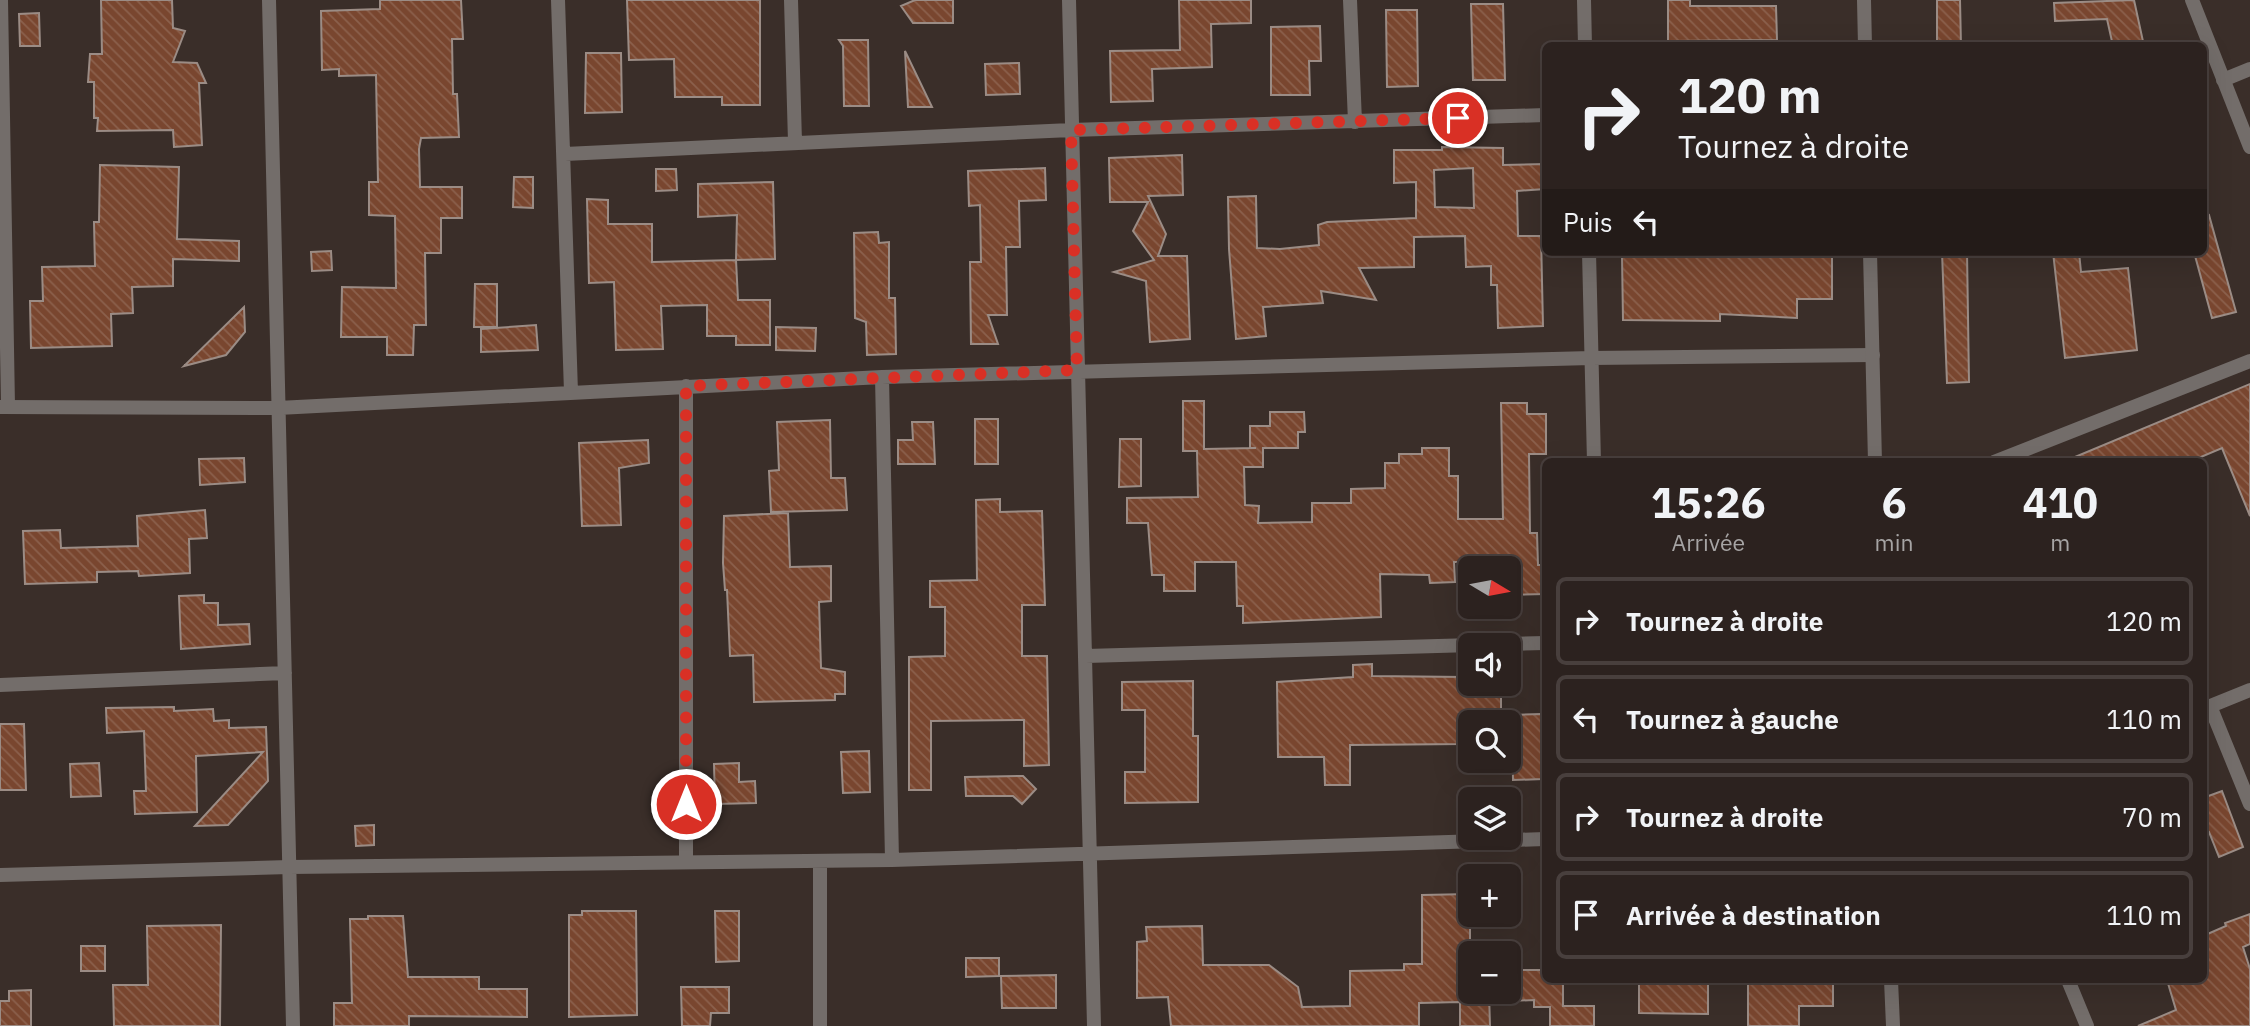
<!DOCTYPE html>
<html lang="fr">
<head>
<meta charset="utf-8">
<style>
  body { margin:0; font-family:"IBM Plex Sans",sans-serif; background:#382f2c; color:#f1f3f6; height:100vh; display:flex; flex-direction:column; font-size:26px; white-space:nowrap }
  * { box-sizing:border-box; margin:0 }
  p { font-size:23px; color:#a6a4a4 }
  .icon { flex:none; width:38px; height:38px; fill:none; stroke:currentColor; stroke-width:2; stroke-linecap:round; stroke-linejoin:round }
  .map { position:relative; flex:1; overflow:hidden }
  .details { position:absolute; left:1542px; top:458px; width:665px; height:525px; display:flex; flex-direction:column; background:#2c221f; border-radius:10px; box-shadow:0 7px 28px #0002,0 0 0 2px #483f3d }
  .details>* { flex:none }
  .banner { position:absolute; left:1542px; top:42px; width:665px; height:214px; border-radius:10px; box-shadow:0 7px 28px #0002,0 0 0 2px #483f3d; background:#2c221f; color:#f1f3f6; overflow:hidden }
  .needle { width:46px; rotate:100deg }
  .tools { position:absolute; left:1458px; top:556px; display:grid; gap:14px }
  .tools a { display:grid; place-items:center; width:63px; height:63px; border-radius:10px; background:#2c221f; box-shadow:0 7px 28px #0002,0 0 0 2px #483f3d; font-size:35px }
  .pin { position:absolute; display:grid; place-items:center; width:60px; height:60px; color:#fff; margin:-30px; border:4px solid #fff; border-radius:50%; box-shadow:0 2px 7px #0007 }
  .me { position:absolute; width:77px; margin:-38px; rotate:0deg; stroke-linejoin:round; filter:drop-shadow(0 0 5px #0008) }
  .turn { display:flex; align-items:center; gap:24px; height:147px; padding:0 21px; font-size:32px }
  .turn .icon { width:91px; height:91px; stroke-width:2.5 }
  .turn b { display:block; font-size:49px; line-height:60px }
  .then { display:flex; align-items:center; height:66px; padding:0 21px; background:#0003; gap:14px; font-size:26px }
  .eta { display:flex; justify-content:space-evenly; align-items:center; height:119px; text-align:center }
  .eta b { font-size:42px; font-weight:700; line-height:49px }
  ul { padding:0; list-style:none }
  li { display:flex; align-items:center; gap:21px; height:88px; margin:0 14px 10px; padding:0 7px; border:4px solid #483f3d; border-radius:10px }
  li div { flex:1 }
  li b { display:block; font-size:26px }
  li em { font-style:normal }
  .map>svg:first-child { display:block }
</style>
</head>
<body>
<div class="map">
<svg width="2250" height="1026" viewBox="0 0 2250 1026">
  <defs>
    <pattern id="building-back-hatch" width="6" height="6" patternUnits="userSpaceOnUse" patternTransform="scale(1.75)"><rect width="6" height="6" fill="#79462f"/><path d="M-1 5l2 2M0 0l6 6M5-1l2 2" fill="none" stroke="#8b604c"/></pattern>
  </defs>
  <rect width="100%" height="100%" fill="#3a2e29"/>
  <!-- building -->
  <path fill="url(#building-back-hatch)" stroke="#9b8c85" stroke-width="2" fill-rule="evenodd" d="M 101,0 L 172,0 L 173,28 L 185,31 L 173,62 L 197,63 L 206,83 L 199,83 L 202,145 L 174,147 L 173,130 L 97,131 L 98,118 L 94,118 L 94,82 L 88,82 L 90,54 L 102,54 Z
    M 380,0 L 461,0 L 463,39 L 452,39 L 453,94 L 457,94 L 459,137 L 421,138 L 419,149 L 420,187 L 462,187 L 462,218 L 441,218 L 441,253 L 425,253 L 426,325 L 414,325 L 413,355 L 387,355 L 387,337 L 341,337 L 342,287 L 396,288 L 395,216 L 369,215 L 369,182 L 378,182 L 376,75 L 339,76 L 339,69 L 322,70 L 321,11 L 380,9 Z
    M 627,0 L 760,0 L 760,105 L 722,105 L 722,97 L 675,97 L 674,59 L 629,60 Z
    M 915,0 L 953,0 L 953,23 L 913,23 L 901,6 Z
    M 1179,0 L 1251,0 L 1251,23 L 1211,24 L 1212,67 L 1152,69 L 1153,101 L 1111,102 L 1110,51 L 1180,50 Z
    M 1668,0 L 1690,0 L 1690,6 L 1776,6 L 1777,40 L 1668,41 Z
    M 1937,0 L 1960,0 L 1961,46 L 1937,46 Z
    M 2134,0 L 2144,46 L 2113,46 L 2107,19 L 2055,21 L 2054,3 Z
    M 1471,4 L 1503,4 L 1505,80 L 1473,80 Z
    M 1386,10 L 1417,10 L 1418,86 L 1387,87 Z
    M 39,13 L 40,46 L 20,46 L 19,14 Z
    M 1320,26 L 1321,61 L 1309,61 L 1310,95 L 1271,95 L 1271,27 Z
    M 839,40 L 868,40 L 869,106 L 844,106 L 843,46 Z
    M 905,51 L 932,107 L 908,107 Z
    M 586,53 L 621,53 L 622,112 L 585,113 Z
    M 1019,63 L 1020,94 L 986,95 L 985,64 Z
    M 1442,147 L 1503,148 L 1503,165 L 1545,164 L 1545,189 L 1517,191 L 1518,236 L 1541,236 L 1543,326 L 1498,328 L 1497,285 L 1491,285 L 1491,266 L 1466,267 L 1465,236 L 1414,237 L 1414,267 L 1359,268 L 1376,300 L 1321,291 L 1323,303 L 1263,307 L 1266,336 L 1236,339 L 1229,249 L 1228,197 L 1256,196 L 1257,248 L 1280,249 L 1319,245 L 1318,225 L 1327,222 L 1416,218 L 1416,182 L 1394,183 L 1394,150 L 1442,150 ZM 1473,168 L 1474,208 L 1435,207 L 1434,170 Z
    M 1182,155 L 1183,195 L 1148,196 L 1166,234 L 1158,256 L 1187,256 L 1190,339 L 1150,342 L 1146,281 L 1114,272 L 1154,260 L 1133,231 L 1148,202 L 1110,202 L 1109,158 Z
    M 100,165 L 179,167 L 177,239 L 239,241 L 239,261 L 173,259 L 173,286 L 132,287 L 133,313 L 111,314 L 112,346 L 31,348 L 30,301 L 43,301 L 42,267 L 95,266 L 94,222 L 99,222 Z
    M 1045,168 L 1046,200 L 1019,201 L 1020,247 L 1006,247 L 1007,315 L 988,315 L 998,344 L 971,344 L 970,262 L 981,262 L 980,205 L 969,206 L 968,171 Z
    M 656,169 L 676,169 L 677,190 L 656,191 Z
    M 514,177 L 533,177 L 533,208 L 513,207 Z
    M 773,182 L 775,259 L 736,260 L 737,215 L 698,217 L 698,184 Z
    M 587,199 L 608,200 L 608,224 L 652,224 L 652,262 L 736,260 L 738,300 L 770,300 L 770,345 L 736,345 L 736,336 L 707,336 L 707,305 L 661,306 L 663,349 L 616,350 L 614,282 L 589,283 Z
    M 2209,215 L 2236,312 L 2212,318 L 2194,252 L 2203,252 L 2203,216 Z
    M 878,232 L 879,243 L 889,242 L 889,298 L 895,298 L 896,354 L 867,355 L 866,322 L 855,318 L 854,233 Z
    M 331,251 L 332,270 L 312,271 L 311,252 Z
    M 1832,252 L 1832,299 L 1797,299 L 1797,318 L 1720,314 L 1720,321 L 1623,320 L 1622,257 Z
    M 1942,252 L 1967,252 L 1969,382 L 1947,383 Z
    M 2053,252 L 2079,252 L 2081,272 L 2128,268 L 2137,350 L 2065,358 Z
    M 475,284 L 497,284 L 497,327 L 474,327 Z
    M 244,307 L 245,332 L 226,355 L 184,366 Z
    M 536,325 L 538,350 L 481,352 L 481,329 Z
    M 776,327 L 816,328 L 815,351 L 776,350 Z
    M 2250,384 L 2250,516 L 2222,448 L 2189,462 L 2063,462 Z
    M 1183,401 L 1204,401 L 1204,449 L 1256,448 L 1250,448 L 1250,426 L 1270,426 L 1270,412 L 1304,412 L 1305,432 L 1298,432 L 1298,448 L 1263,448 L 1263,467 L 1244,467 L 1245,505 L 1259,506 L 1258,523 L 1312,522 L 1312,503 L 1351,503 L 1351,489 L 1385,488 L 1385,463 L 1399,463 L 1399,454 L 1422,454 L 1422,448 L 1449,448 L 1449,476 L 1458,476 L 1458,519 L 1503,519 L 1501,403 L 1527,403 L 1527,414 L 1546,414 L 1546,454 L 1529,454 L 1530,533 L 1537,533 L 1538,565 L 1545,565 L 1545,594 L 1508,595 L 1508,562 L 1454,562 L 1455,582 L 1430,583 L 1429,575 L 1380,574 L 1381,617 L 1243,623 L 1243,606 L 1237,606 L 1236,562 L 1195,562 L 1195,591 L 1164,591 L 1164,575 L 1152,575 L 1148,523 L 1127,523 L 1127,498 L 1198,497 L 1197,451 L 1183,451 Z
    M 975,419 L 998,419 L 998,464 L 975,464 Z
    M 830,420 L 831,478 L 845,478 L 847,510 L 771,512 L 769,471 L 779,470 L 777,422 Z
    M 912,422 L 933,422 L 935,464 L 898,464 L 898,440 L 913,440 Z
    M 1120,439 L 1141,439 L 1141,486 L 1119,487 Z
    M 648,440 L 649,463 L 619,468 L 621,525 L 582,526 L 579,443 Z
    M 244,458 L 245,482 L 200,485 L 199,459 Z
    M 1000,499 L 1000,512 L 1042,511 L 1045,605 L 1022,605 L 1022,656 L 1047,656 L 1049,765 L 1024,766 L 1024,720 L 931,721 L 931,790 L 909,790 L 909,657 L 945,656 L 945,607 L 930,607 L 930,581 L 977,580 L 976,500 Z
    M 205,510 L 207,538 L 189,539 L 190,573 L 139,576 L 138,571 L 97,572 L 97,582 L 25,584 L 23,531 L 60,530 L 61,548 L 138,546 L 137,516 Z
    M 788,513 L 790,567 L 831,566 L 831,601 L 819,602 L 821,668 L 845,672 L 845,694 L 835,694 L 835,700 L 754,702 L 753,655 L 730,656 L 727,590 L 725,590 L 723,563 L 724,516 Z
    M 204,595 L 204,603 L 218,603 L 218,625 L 249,624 L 250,644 L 181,649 L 179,596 Z
    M 1372,664 L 1372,676 L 1464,677 L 1464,684 L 1501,684 L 1501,723 L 1464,723 L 1464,744 L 1350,745 L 1350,785 L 1325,785 L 1324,757 L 1278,757 L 1277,682 L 1353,677 L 1353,665 Z
    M 1193,681 L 1193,736 L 1198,736 L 1198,802 L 1125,803 L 1125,772 L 1145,772 L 1145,710 L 1122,710 L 1122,682 Z
    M 174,707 L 174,711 L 213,709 L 214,721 L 229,720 L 229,728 L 266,727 L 268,781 L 228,825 L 195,826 L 263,752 L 196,756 L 197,812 L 135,814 L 134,791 L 146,791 L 144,731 L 107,733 L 106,708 Z
    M 1541,714 L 1543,779 L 1513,780 L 1512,715 Z
    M 0,724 L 24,724 L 26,790 L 0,790 Z
    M 869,751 L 870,792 L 843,793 L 841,752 Z
    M 99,763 L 101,796 L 71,797 L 70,764 Z
    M 739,763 L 739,782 L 755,781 L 756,803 L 715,804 L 714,764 Z
    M 1023,776 L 1036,789 L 1022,804 L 1013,796 L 966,796 L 965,777 Z
    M 2222,791 L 2243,847 L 2219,857 L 2209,832 L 2203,834 L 2203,798 Z
    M 374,825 L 374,845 L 356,846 L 355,826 Z
    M 1470,894 L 1470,992 L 1489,992 L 1490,1026 L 1460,1026 L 1460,1002 L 1419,1003 L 1419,1026 L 1171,1026 L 1168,997 L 1137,998 L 1137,942 L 1147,941 L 1146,927 L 1202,926 L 1203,965 L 1269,965 L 1298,987 L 1302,1007 L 1350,1006 L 1350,971 L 1404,970 L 1404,964 L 1422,964 L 1422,895 Z
    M 582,911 L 636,911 L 637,1015 L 569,1017 L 569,915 L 582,915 Z
    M 715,911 L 739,911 L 739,961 L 716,962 Z
    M 2250,914 L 2250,944 L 2243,947 L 2250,969 L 2250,1026 L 2138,1026 L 2176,1010 L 2167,980 L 2203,980 L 2203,936 L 2226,926 L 2225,923 Z
    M 368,916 L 403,916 L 408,977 L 479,977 L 479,989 L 527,989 L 527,1017 L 409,1016 L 409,1026 L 334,1026 L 334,1003 L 352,1003 L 350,919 L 368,919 Z
    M 221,925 L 220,1026 L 114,1026 L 113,985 L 148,985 L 147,926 Z
    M 81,946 L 105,946 L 105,971 L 81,971 Z
    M 966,958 L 999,958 L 999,976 L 966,977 Z
    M 1508,970 L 1545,970 L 1545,980 L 1563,980 L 1563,1006 L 1594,1006 L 1594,1026 L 1550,1026 L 1550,1007 L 1534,1007 L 1534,1000 L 1508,1001 Z
    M 1056,975 L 1056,1008 L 1002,1008 L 1001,976 Z
    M 1675,980 L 1708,982 L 1708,1014 L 1639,1013 L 1639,981 Z
    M 1748,980 L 1833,980 L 1833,1006 L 1799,1006 L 1799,1026 L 1748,1026 Z
    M 681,987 L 729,987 L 729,1013 L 711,1013 L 710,1026 L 682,1026 Z
    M 31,990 L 31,1026 L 0,1026 L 0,1001 L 9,1001 L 9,991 Z"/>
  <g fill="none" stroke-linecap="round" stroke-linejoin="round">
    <!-- minor -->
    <path stroke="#736d6a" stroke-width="14" d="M 1,0 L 8,406
      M 269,0 L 293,1026
      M 558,0 L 571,392
      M 791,0 L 795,142
      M 1069,0 L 1094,1026
      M 1350,0 L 1355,122
      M 1584,0 L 1585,46
      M 2192,0 L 2250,147
      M 2223,80 L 2250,69
      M 565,154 L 1071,130 L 1545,115
      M 1589,252 L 1594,462
      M 882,377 L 892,860
      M 686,386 L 686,860
      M 0,407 L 278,408 L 882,377 L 1591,358 L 1873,355
      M 1994,462 L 2250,361
      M 1086,656 L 1545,643
      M 0,685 L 285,673
      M 2210,706 L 2250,804
      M 2203,709 L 2250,690
      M 820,861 L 820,1026
      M 0,875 L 289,867 L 892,860 L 1545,839
      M 2068,980 L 2087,1026"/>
    <!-- tertiary -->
    <path stroke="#736d6a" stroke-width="14" d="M 1864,0 L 1865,46
      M 1870,252 L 1875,462
      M 1891,980 L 1893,1026"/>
  </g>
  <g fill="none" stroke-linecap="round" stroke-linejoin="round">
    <!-- route -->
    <path stroke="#d93025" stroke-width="12" stroke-dasharray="0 21.6" d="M 686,804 L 686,386 L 1077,370 L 1071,130 L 1458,118"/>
  </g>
</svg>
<div class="tools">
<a><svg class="needle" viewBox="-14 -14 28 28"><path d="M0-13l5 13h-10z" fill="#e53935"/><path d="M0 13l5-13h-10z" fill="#a6a4a4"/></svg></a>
<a><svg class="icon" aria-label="sound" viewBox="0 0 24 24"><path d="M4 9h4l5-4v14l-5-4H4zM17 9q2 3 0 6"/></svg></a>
<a><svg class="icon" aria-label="search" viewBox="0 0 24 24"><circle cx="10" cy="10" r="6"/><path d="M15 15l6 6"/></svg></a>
<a><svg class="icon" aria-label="layers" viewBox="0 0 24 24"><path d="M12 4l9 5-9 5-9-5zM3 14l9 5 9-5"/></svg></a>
<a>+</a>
<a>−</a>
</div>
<div class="pin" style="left:1458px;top:118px;background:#d93025"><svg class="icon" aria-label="arrive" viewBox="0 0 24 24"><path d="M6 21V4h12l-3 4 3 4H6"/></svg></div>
<svg class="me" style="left:686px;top:804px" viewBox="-20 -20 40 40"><circle r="17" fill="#d93025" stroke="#fff" stroke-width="3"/><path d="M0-11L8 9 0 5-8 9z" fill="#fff"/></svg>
<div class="banner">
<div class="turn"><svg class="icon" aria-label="right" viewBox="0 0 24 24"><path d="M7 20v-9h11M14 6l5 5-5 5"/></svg><div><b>120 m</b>Tournez à droite</div></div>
<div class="then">Puis<svg class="icon" aria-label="left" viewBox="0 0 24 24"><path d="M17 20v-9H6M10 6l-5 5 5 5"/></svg></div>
</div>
<section class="details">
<div class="eta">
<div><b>15:26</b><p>Arrivée</p></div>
<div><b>6</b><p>min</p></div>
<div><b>410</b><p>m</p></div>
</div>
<ul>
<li><svg class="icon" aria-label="right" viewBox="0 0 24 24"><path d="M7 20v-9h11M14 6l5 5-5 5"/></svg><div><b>Tournez à droite</b></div><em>120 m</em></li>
<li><svg class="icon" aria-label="left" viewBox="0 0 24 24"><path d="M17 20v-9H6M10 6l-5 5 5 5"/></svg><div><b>Tournez à gauche</b></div><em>110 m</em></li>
<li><svg class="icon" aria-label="right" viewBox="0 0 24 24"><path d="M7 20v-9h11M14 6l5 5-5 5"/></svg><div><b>Tournez à droite</b></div><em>70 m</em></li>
<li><svg class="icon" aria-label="arrive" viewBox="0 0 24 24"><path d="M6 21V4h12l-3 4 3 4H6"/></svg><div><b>Arrivée à destination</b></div><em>110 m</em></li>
</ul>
</section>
</div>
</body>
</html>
